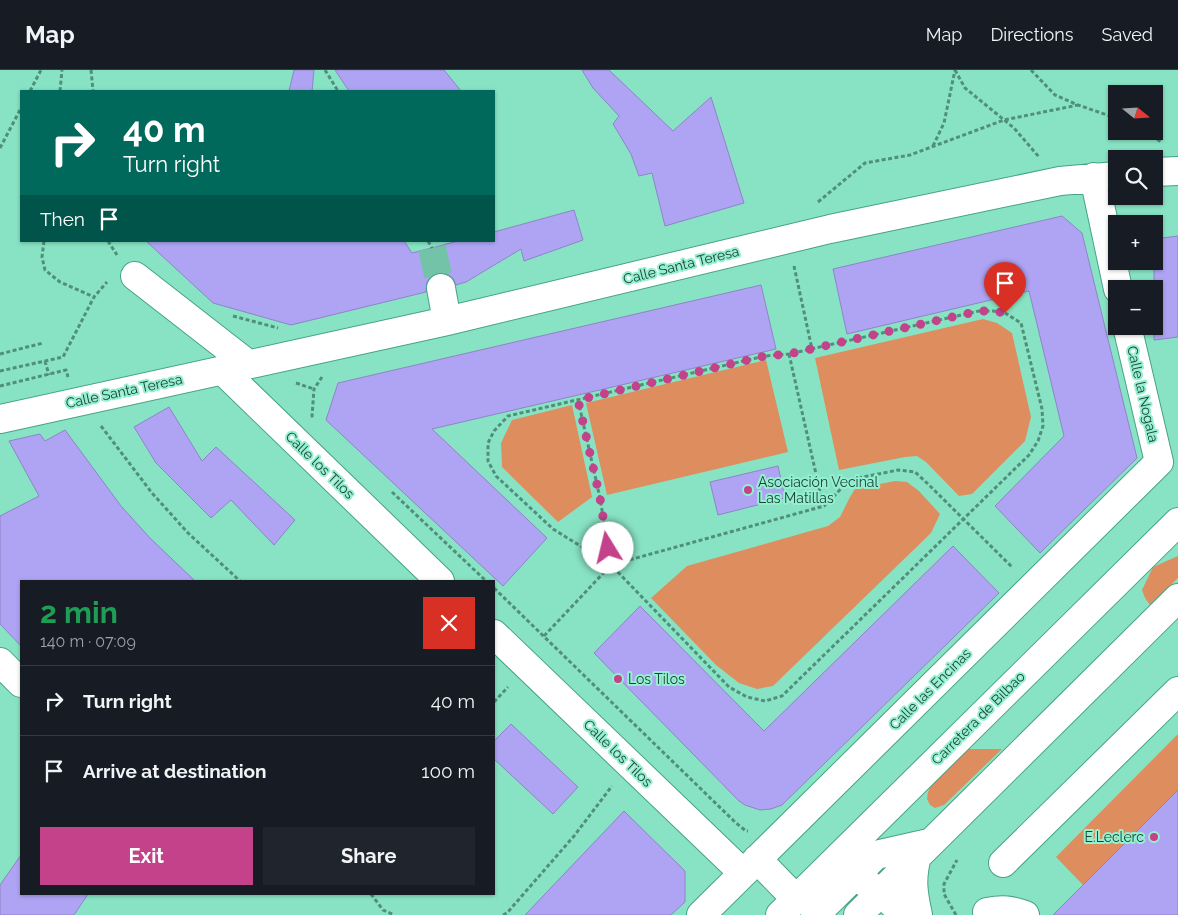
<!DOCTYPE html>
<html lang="en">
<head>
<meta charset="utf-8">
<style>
  body { margin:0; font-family:Raleway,sans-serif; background:#20242c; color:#f1f3f6; height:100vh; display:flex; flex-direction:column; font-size:19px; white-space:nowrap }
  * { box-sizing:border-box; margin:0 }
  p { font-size:16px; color:#9ea1a6 }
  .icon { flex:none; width:28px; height:28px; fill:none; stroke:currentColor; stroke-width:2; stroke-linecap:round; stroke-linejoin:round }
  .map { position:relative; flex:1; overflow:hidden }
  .details { position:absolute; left:20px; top:510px; width:475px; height:315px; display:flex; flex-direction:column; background:#171b24; border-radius:0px; box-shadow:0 1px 4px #0004 }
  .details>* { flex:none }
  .banner { position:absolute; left:20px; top:20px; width:475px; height:152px; border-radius:0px; box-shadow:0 1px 4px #0004; background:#00695c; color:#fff; overflow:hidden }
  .needle { width:32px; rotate:108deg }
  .tools { position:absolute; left:1108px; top:15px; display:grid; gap:10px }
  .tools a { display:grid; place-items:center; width:55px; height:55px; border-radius:0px; background:#171b24; box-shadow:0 1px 4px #0004; font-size:25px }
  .pin { position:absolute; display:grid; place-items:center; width:42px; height:42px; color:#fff; margin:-51px -21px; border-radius:50% 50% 50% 0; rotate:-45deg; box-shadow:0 0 5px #0007 }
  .pin .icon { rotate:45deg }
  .me { position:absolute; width:55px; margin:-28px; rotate:351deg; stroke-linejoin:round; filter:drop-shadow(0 0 4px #0008) }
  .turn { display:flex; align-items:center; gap:18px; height:105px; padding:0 20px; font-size:22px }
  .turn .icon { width:65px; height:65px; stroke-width:2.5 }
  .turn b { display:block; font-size:35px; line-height:42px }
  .then { display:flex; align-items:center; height:48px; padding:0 20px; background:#0003; gap:10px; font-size:19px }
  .round { display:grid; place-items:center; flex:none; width:52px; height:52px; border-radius:0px; background:#20242c }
  .headline { display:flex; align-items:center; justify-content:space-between; height:85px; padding:0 20px }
  h1 { font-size:30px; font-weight:700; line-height:38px; color:#1e9e55 }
  .action { display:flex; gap:10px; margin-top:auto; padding:10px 20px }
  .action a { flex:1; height:58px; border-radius:0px; background:#c34289; color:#fff; font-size:20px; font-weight:700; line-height:58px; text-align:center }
  .action a+a { background:#20242c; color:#f1f3f6 }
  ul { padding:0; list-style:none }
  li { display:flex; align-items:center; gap:15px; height:70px; padding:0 20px; border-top:1px solid #363941 }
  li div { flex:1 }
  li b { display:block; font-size:19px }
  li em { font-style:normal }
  header { display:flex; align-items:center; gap:30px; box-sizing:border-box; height:70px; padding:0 25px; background:#171b24; border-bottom:1px solid #363941 }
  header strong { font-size:24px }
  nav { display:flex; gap:28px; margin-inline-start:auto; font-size:18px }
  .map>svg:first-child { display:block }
</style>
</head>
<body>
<header>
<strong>Map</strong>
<nav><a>Map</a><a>Directions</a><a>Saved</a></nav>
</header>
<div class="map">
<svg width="1178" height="845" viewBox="0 0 1178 845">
  <rect width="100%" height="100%" fill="#88e3c4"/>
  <!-- green -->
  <path fill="#de8d5e" d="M 983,249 L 997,253 L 1012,263 L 1031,347 L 1025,371 L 972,424 L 959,426 L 926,392 L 917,386 L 905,387 L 839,400 L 815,288 Z
    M 766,290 L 788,382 L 607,425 L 586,333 Z
    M 572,335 L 592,427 L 558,452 L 502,397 L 501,373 L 512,350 Z
    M 895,411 L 907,412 L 919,421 L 940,444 L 931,463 L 773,616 L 757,619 L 739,613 L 716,595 L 651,528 L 687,496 L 828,456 L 840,447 L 850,427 L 855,419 Z
    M 1178,486 L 1178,508 L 1150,535 L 1145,528 L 1142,520 L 1153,497 Z
    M 1178,664 L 1178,720 L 1083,815 L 1056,787 Z
    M 967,679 L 1002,679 L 944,735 L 935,738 L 930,735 L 927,729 L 928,722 L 932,713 Z"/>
  <!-- building -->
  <path fill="#afa4f4" stroke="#8e84c7" d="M 294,0 L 314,0 L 312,21 L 289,21 Z
    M 335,0 L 444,0 L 461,21 L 349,21 Z
    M 582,0 L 609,0 L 673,61 L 711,27 L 744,133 L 665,156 L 652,103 L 639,106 L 631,84 L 613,54 L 619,46 L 593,18 Z
    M 574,140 L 583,170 L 524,191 L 521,179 L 466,212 L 456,215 L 453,208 L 447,204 L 438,203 L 431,206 L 427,212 L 426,222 L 291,255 L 213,233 L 146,171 L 404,171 L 412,183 L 458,171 L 494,171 L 494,162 Z
    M 1062,146 L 1082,163 L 1137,388 L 1040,483 L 995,436 L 1064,366 L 1029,221 L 847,264 L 833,199 Z
    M 1178,166 L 1178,267 L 1154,270 L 1154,169 Z
    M 761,215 L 776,279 L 432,359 L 547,468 L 503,516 L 326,350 L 338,313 Z
    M 169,337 L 202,391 L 216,377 L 295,450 L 274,475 L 231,430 L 211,448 L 156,393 L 134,357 Z
    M 65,360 L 121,436 L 150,468 L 195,511 L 21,511 L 21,576 L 0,554 L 0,446 L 39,426 L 9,371 L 40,364 L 45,371 Z
    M 778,396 L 785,428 L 718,445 L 710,412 Z
    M 953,476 L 999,523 L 782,735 L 771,739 L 760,740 L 745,735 L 739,731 L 594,583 L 640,536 L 764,661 Z
    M 511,654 L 578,717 L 553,744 L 494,689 L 494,671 Z
    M 1178,720 L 1178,845 L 1053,845 Z
    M 624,741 L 685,801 L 685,832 L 671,845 L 525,845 Z
    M 21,785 L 21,824 L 88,824 L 74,845 L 0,845 L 0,815 Z"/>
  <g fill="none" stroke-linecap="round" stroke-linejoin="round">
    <!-- minor-tunnel -->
    <path stroke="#73c3a8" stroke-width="28" stroke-dasharray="28 14" stroke-linecap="butt" d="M 432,178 L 441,218"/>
    <defs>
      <path id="minor" d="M 1154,102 L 1178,101
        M 1094,107 L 1118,219
        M 135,206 L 248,294
        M 441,218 L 447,251
        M 222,300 L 440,511
        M 0,349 L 447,251 L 830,159 L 1060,111 L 1116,106
        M 494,564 L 743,803
        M 0,592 L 21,613
        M 917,786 C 911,809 913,822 918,845
        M 757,789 L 796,829
        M 1003,793 L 1178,621
        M 864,812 L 881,822 L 904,845
        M 987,842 C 1003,839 1011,840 1025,845
        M 701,845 L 1159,392 L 1127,256
        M 815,845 L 876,785 L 929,773
        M 858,845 L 1178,528"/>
      <path id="major" d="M 780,845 L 1178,452"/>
    </defs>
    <!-- minor casing -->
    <use href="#minor" stroke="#46a386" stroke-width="30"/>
    <!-- major casing -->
    <use href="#major" stroke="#46a386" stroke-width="30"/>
    <!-- path -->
    <path stroke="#508f7a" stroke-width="3" stroke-dasharray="4 2.5" stroke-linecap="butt" d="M 91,0 L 93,21
      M 325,0 L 338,21
      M 955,0 L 965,18 L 1014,58 L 1039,87
      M 1031,0 L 1055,25 L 1078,35 L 1116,48
      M 30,21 L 41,0
      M 60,21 L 62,0
      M 1147,61 L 1162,73
      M 933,76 L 944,53 L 955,0
      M 0,78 L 21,38
      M 818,132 L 865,93 L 910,85 L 1004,50 L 1078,35
      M 44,171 L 42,187 L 45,200 L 60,212 L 94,227
      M 108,171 L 117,185
      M 428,171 L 432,178
      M 794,196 L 812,279
      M 979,241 L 993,241 L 1005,243 L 1021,253 L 1042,339 L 1043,356 L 1038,371 L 1029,385 L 782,626 L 765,631 L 747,627 L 729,617 L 611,495 L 553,459 L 496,406 L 488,391 L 488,373 L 494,361 L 508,346 L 765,286 L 789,284 Z
      M 233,246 L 278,258
      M 0,284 L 43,273
      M 789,284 L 823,435
      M 45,291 L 49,305
      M 0,301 L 63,287 L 94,227 L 107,212
      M 296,313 L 314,319
      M 0,316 L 66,300 L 68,307
      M 578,330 L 600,428 L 611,495
      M 313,347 L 312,346 L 314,319 L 322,307
      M 101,356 L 152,423 L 188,463 L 240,511
      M 392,422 L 486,511
      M 494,518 L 736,753 L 746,761 L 748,761
      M 544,566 L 611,495 L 824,436 L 837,423 L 849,410 L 898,400 L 915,402 L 928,414 L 1013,498
      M 494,632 L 508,617
      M 371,824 L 383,840 L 394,845
      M 503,845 L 507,843 L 574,766 L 612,716
      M 956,845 L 944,824 L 944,814 L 957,790"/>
    <!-- minor -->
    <use href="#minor" stroke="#fff" stroke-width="28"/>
    <!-- major -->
    <use href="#major" stroke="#fff" stroke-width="28"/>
  </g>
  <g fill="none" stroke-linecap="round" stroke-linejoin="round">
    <!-- route -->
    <path stroke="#c34289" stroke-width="9" stroke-dasharray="0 16.2" d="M 608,478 L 600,428 L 578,330 L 765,286 L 789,284 L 979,241 L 993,241 L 1005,243"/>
  </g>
  <!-- markers -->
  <g fill="#c34289" stroke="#95f0d1" stroke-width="2">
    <circle cx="748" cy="420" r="5"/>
    <circle cx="618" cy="609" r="5"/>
    <circle cx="1154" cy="767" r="5"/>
  </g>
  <g text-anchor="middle" stroke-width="4" stroke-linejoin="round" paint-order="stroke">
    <!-- street labels -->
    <g font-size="14" fill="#1d4337" stroke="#95f0d1">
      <text transform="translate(681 195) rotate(-14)" y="5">Calle Santa Teresa</text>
      <text transform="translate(124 321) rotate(-12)" y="5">Calle Santa Teresa</text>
      <text transform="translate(1143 324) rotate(77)" y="5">Calle la Nogala</text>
      <text transform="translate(320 395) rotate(44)" y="5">Calle los Tilos</text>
      <text transform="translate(930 619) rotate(-45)" y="5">Calle las Encinas</text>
      <text transform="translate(978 648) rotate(-45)" y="5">Carretera de Bilbao</text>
      <text transform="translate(618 683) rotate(44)" y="5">Calle los Tilos</text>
    </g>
    <!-- poi labels -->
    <g font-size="14" fill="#1d4337" stroke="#95f0d1" text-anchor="start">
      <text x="758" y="417">Asociación Vecinal<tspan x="758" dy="16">Las Matillas</tspan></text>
      <text x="628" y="614">Los Tilos</text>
      <text x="1144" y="772" text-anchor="end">E.Leclerc</text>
    </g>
  </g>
</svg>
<div class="tools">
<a><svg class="needle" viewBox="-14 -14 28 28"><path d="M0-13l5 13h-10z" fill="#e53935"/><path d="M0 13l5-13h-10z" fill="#9ea1a6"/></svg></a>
<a><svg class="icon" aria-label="search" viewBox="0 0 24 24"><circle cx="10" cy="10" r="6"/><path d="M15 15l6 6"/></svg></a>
<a>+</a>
<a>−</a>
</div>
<div class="pin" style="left:1005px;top:243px;background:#d93025"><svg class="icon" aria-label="arrive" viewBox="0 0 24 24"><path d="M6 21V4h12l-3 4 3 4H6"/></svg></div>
<svg class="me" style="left:608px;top:478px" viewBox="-20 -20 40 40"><circle r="19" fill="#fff"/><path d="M0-13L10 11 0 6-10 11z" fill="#c34289"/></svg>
<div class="banner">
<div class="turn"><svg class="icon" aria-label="right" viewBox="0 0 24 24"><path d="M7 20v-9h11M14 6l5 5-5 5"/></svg><div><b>40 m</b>Turn right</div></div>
<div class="then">Then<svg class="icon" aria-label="arrive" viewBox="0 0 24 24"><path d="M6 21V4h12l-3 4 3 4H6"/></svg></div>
</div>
<section class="details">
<div class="headline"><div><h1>2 min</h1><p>140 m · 07:09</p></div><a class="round" style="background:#d93025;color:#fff"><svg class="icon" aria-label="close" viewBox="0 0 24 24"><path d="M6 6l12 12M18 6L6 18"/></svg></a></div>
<ul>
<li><svg class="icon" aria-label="right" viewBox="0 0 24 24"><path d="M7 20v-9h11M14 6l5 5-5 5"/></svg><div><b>Turn right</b></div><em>40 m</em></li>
<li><svg class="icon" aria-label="arrive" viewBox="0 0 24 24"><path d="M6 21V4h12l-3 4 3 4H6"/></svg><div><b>Arrive at destination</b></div><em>100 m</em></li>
</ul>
<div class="action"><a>Exit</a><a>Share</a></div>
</section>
</div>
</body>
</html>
